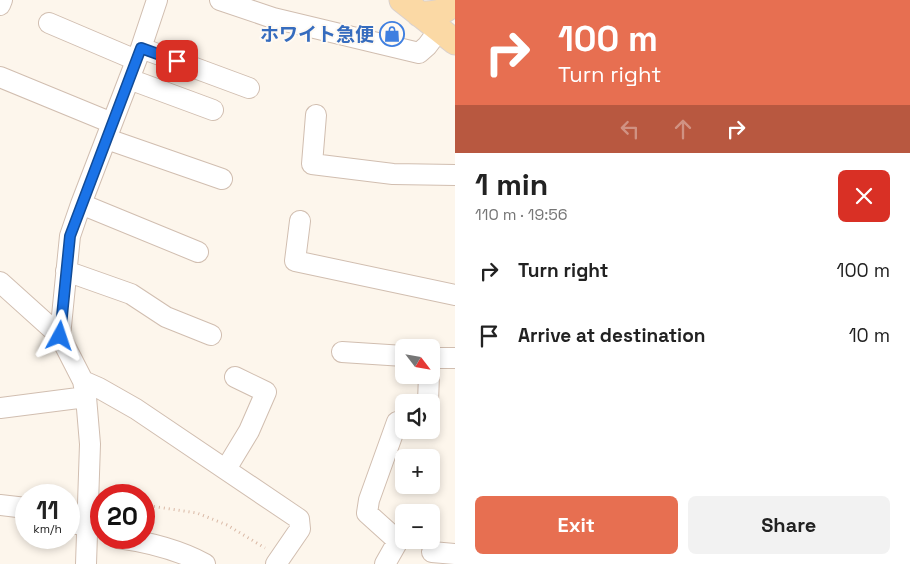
<!DOCTYPE html>
<html lang="en">
<head>
<meta charset="utf-8">
<style>
  body { margin:0; font-family:"Space Grotesk","Noto Sans JP",sans-serif; background:#f2f2f2; color:#222; height:100vh; display:flex; flex-direction:column; font-size:19px; white-space:nowrap }
  * { box-sizing:border-box; margin:0 }
  p { font-size:16px; color:#767676 }
  .icon { flex:none; width:28px; height:28px; fill:none; stroke:currentColor; stroke-width:2; stroke-linecap:round; stroke-linejoin:round }
  .map { position:relative; flex:1; overflow:hidden }
  .side { display:flex; flex-direction:column; background:#fff; width:455px }
  .side>* { flex:none }
  .top-card { background:#e76f51; color:#fff; overflow:hidden }
  .needle { width:32px; rotate:121deg }
  .tools { position:absolute; left:395px; top:339px; display:grid; gap:10px }
  .tools a { display:grid; place-items:center; width:45px; height:45px; border-radius:8px; background:#fff; box-shadow:0 2px 8px #0003; font-size:25px }
  .speed { position:absolute; left:15px; top:484px; display:flex; gap:10px; font-size:25px; font-weight:700; text-align:center }
  .speed>* { display:grid; place-content:center; width:65px; height:65px; border-radius:50%; background:#fff; box-shadow:0 2px 8px #0003; line-height:1 }
  .speed small { font-size:12px; font-weight:400 }
  .speed .limit { border:8px solid #d22; background:#fff; color:#111 }
  .pin { position:absolute; display:grid; place-items:center; width:42px; height:42px; color:#fff; margin:-21px; border-radius:10px; box-shadow:0 2px 8px #0006 }
  .me { position:absolute; width:55px; margin:-28px; rotate:5deg; stroke-linejoin:round; filter:drop-shadow(0 0 4px #0008) }
  .turn { display:flex; align-items:center; gap:18px; height:105px; padding:0 20px; font-size:22px }
  .turn .icon { width:65px; height:65px; stroke-width:2.5 }
  .turn b { display:block; font-size:35px; line-height:42px }
  .lanes { display:flex; align-items:center; height:48px; padding:0 20px; background:#0003; justify-content:center; gap:25px; direction:ltr }
  .lanes .off { opacity:.35 }
  .round { display:grid; place-items:center; flex:none; width:52px; height:52px; border-radius:8px; background:#f2f2f2 }
  .headline { display:flex; align-items:center; justify-content:space-between; height:85px; padding:0 20px }
  h1 { font-size:30px; font-weight:700; line-height:38px }
  .button { display:flex; gap:10px; margin-top:auto; padding:10px 20px }
  .button a { flex:1; height:58px; border-radius:8px; background:#e76f51; color:#fff; font-size:20px; font-weight:700; line-height:58px; text-align:center }
  .button a+a { background:#f2f2f2; color:#222 }
  ul { padding:0; list-style:none }
  li { display:flex; align-items:center; gap:15px; height:65px; padding:0 20px }
  li div { flex:1 }
  li b { display:block; font-size:19px }
  li em { font-style:normal }
  main { display:flex; flex:1; min-height:0 }
  .map>svg:first-child { display:block }
</style>
</head>
<body>
<main>
<div class="map">
<svg width="455" height="564" viewBox="0 0 455 564">
  <rect width="100%" height="100%" fill="#fdf6ec"/>
  <g fill="none" stroke-linecap="round" stroke-linejoin="round">
    <defs>
      <path id="minor" d="M 220,0 L 273,18 L 419,53 L 427,46 L 439,30
        M 0,5 L 2,0
        M 49,23 L 136,60
        M 141,48 L 249,88
        M 0,77 L 112,123
        M 129,79 L 213,110
        M 316,115 L 312,164 L 393,174 L 455,175
        M 107,139 L 222,179
        M 81,204 L 198,252
        M 300,221 L 295,261 L 455,295
        M 66,271 L 131,294 L 166,317 L 211,335
        M 0,282 L 60,336 L 83,381 L 86,397 L 90,444 L 86,564
        M 60,336 L 70,236 L 81,204 L 141,48 L 157,0
        M 342,352 L 404,356
        M 431,358 L 455,358
        M 83,381 L 99,388 L 136,409 L 299,519 L 300,529 L 276,564
        M 428,402 L 429,375
        M 0,408 L 86,397
        M 226,469 L 249,431 L 266,392 L 235,377
        M 0,505 L 26,508
        M 69,524 L 87,524
        M 118,538 C 148,542 179,550 205,564
        M 432,552 L 455,554
        M 385,564 L 398,541 L 367,513 L 369,500 L 397,422 L 404,423"/>
      <path id="major" d="M 402,0 L 455,42
        M 419,14 C 434,14 446,14 454,0"/>
    </defs>
    <!-- minor casing -->
    <use href="#minor" stroke="#d1beb0" stroke-width="22"/>
    <!-- major casing -->
    <use href="#major" stroke="#dad1cd" stroke-width="27"/>
    <!-- path -->
    <path stroke="#d9b8a5" stroke-width="3" stroke-dasharray="1 4" stroke-linecap="butt" d="M 144,505 L 197,513 L 227,525 L 265,548"/>
    <!-- minor -->
    <use href="#minor" stroke="#fff" stroke-width="20"/>
    <!-- major -->
    <use href="#major" stroke="#fbd9a5" stroke-width="25"/>
  </g>
  <g fill="none" stroke-linecap="round" stroke-linejoin="round">
    <defs>
      <path id="route" d="M 60,336 L 70,236 L 141,48 L 177,61"/>
    </defs>
    <!-- route casing -->
    <use href="#route" stroke="#114b97" stroke-width="12"/>
    <!-- route -->
    <use href="#route" stroke="#1a73e8" stroke-width="9"/>
  </g>
  <!-- icons -->
  <defs>
    <symbol id="shop-ring" viewBox="-11 -11 22 22"><circle r="9.5" fill="#fffaf3" stroke="#3f7fe0" stroke-width="1.5"/><path d="M-5-2.5h2.3a2.7 3.5 0 0 1 5.4 0H5L5.5 6h-11ZM-1.5-2.5h3a1.5 2.3 0 0 0-3 0Z" fill="#3f7fe0"/></symbol>
  </defs>
  <g fill-rule="evenodd">
    <use href="#shop-ring" x="378" y="20" width="28" height="28"/>
  </g>
  <g text-anchor="middle" stroke-width="4" stroke-linejoin="round" paint-order="stroke">
    <!-- shop labels -->
    <g font-size="19" font-weight="bold" fill="#366cbe" stroke="#fffaf3" text-anchor="end">
      <text x="374" y="41">ホワイト急便</text>
    </g>
  </g>
</svg>
<div class="tools">
<a><svg class="needle" viewBox="-14 -14 28 28"><path d="M0-13l5 13h-10z" fill="#e53935"/><path d="M0 13l5-13h-10z" fill="#767676"/></svg></a>
<a><svg class="icon" aria-label="sound" viewBox="0 0 24 24"><path d="M4 9h4l5-4v14l-5-4H4zM17 9q2 3 0 6"/></svg></a>
<a>+</a>
<a>−</a>
</div>
<div class="speed"><div>11<small>km/h</small></div><div class="limit">20</div></div>
<div class="pin" style="left:177px;top:61px;background:#d93025"><svg class="icon" aria-label="arrive" viewBox="0 0 24 24"><path d="M6 21V4h12l-3 4 3 4H6"/></svg></div>
<svg class="me" style="left:60px;top:336px" viewBox="-20 -20 40 40"><path d="M0-17L14 15 0 8-14 15z" fill="#1a73e8" stroke="#fff" stroke-width="4"/></svg>
</div>
<section class="side">
<div class="top-card">
<div class="turn"><svg class="icon" aria-label="right" viewBox="0 0 24 24"><path d="M7 20v-9h11M14 6l5 5-5 5"/></svg><div><b>100 m</b>Turn right</div></div>
<div class="lanes"><svg class="icon off" aria-label="left" viewBox="0 0 24 24"><path d="M17 20v-9H6M10 6l-5 5 5 5"/></svg><svg class="icon off" aria-label="ahead" viewBox="0 0 24 24"><path d="M12 20V5M6 11l6-6 6 6"/></svg><svg class="icon" aria-label="right" viewBox="0 0 24 24"><path d="M7 20v-9h11M14 6l5 5-5 5"/></svg></div>
</div>
<div class="headline"><div><h1>1 min</h1><p>110 m · 19:56</p></div><a class="round" style="background:#d93025;color:#fff"><svg class="icon" aria-label="close" viewBox="0 0 24 24"><path d="M6 6l12 12M18 6L6 18"/></svg></a></div>
<ul>
<li><svg class="icon" aria-label="right" viewBox="0 0 24 24"><path d="M7 20v-9h11M14 6l5 5-5 5"/></svg><div><b>Turn right</b></div><em>100 m</em></li>
<li><svg class="icon" aria-label="arrive" viewBox="0 0 24 24"><path d="M6 21V4h12l-3 4 3 4H6"/></svg><div><b>Arrive at destination</b></div><em>10 m</em></li>
</ul>
<div class="button"><a>Exit</a><a>Share</a></div>
</section>
</main>
</body>
</html>
